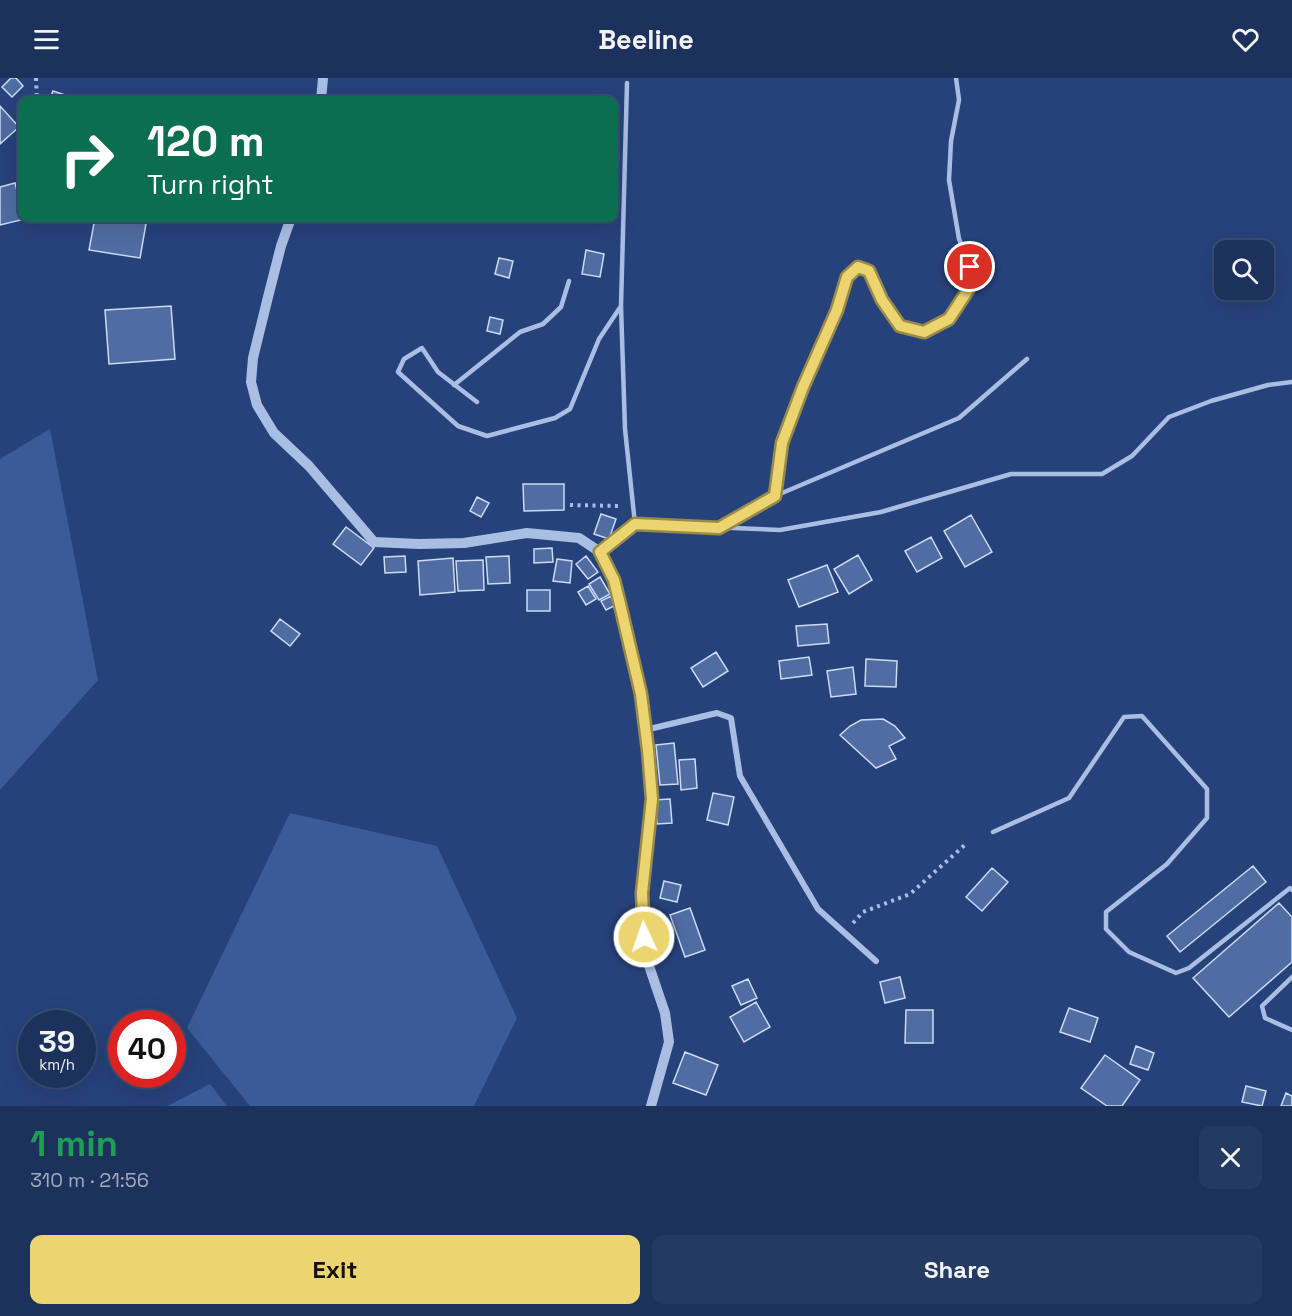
<!DOCTYPE html>
<html lang="en">
<head>
<meta charset="utf-8">
<style>
  body { margin:0; font-family:"Space Grotesk",sans-serif; background:#253a62; color:#f1f3f6; height:100vh; display:flex; flex-direction:column; font-size:22px; white-space:nowrap }
  * { box-sizing:border-box; margin:0 }
  p { font-size:20px; color:#a0aabb }
  .icon { flex:none; width:33px; height:33px; fill:none; stroke:currentColor; stroke-width:2; stroke-linecap:round; stroke-linejoin:round }
  .map { position:relative; height:1028px; overflow:hidden }
  .sheet { display:flex; flex-direction:column; background:#1c325c; flex:1 }
  .sheet>* { flex:none }
  .hud { position:absolute; left:18px; top:18px; width:600px; height:126px; border-radius:12px; box-shadow:0 6px 24px #0002,0 0 0 2px #3a4d72; background:#0b6e4f; color:#fff; overflow:hidden }
  .buttons { position:absolute; left:1214px; top:162px; display:grid; gap:12px }
  .buttons a { display:grid; place-items:center; width:60px; height:60px; border-radius:12px; background:#1c325c; box-shadow:0 6px 24px #0002,0 0 0 2px #3a4d72; font-size:30px }
  .speed { position:absolute; left:18px; top:932px; display:flex; gap:12px; font-size:30px; font-weight:700; text-align:center }
  .speed>* { display:grid; place-content:center; width:78px; height:78px; border-radius:50%; background:#1c325c; box-shadow:0 6px 24px #0002,0 0 0 2px #3a4d72; line-height:1 }
  .speed small { font-size:15px; font-weight:400 }
  .speed .limit { border:9px solid #d22; background:#fff; color:#111 }
  .pin { position:absolute; display:grid; place-items:center; width:51px; height:51px; color:#fff; margin:-26px; border:3px solid #fff; border-radius:50%; box-shadow:0 2px 6px #0007 }
  .me { position:absolute; width:66px; margin:-33px; rotate:357deg; stroke-linejoin:round; filter:drop-shadow(0 0 4px #0008) }
  .turn { display:flex; align-items:center; gap:21px; height:126px; padding:0 30px; font-size:27px }
  .turn .icon { width:78px; height:78px; stroke-width:2.5 }
  .turn b { display:block; font-size:42px; line-height:51px }
  .round { display:grid; place-items:center; flex:none; width:63px; height:63px; border-radius:12px; background:#253a62 }
  .overview { display:flex; align-items:center; justify-content:space-between; height:102px; padding:0 30px }
  h1 { font-size:36px; font-weight:600; line-height:45px; color:#1e9e55 }
  .primary-button { display:flex; gap:12px; margin-top:auto; padding:12px 30px }
  .primary-button a { flex:1; height:69px; border-radius:12px; background:#ecd570; color:#111; font-size:24px; font-weight:600; line-height:69px; text-align:center }
  .primary-button a+a { background:#253a62; color:#f1f3f6 }
  header { display:flex; justify-content:space-between; align-items:center; height:78px; padding:0 30px; background:#1c325c; font-size:27px; font-weight:600 }
  .map>svg:first-child { display:block }
</style>
</head>
<body>
<header><svg class="icon" aria-label="menu" viewBox="0 0 24 24"><path d="M4 6h16M4 12h16M4 18h16"/></svg>Beeline<svg class="icon" aria-label="heart" viewBox="0 0 24 24"><path d="M12 20l-8-8c-3-5 5-10 8-4 3-6 11-1 8 4z"/></svg></header>
<div class="map">
<svg width="1292" height="1028" viewBox="0 0 1292 1028">
  <rect width="100%" height="100%" fill="#26427b"/>
  <!-- green -->
  <path fill="#3a5b98" d="M 50,351 L 98,602 L 0,712 L 0,381 Z
    M 290,735 L 437,768 L 517,940 L 474,1028 L 250,1028 L 187,950 Z
    M 210,1006 L 227,1028 L 167,1028 Z"/>
  <!-- building -->
  <path fill="#4f6ca3" stroke="#cddaf3" stroke-width="1.5" d="M 11,0 L 16,0 L 23,8 L 12,19 L 2,9 Z
    M 53,13 L 80,22 L 49,22 Z
    M 0,28 L 19,49 L 0,66 Z
    M 15,105 L 22,132 L 22,140 L 25,141 L 0,147 L 0,109 Z
    M 95,140 L 147,140 L 140,180 L 89,172 Z
    M 586,172 L 604,176 L 600,199 L 582,196 Z
    M 499,180 L 513,183 L 509,200 L 495,196 Z
    M 171,228 L 175,281 L 109,286 L 105,232 Z
    M 490,239 L 503,242 L 500,256 L 487,253 Z
    M 523,406 L 564,406 L 564,432 L 524,433 Z
    M 477,419 L 489,425 L 481,439 L 470,433 Z
    M 601,436 L 616,441 L 609,461 L 594,456 Z
    M 971,437 L 992,474 L 965,489 L 944,453 Z
    M 346,449 L 374,470 L 361,487 L 333,466 Z
    M 931,459 L 942,480 L 917,494 L 905,473 Z
    M 552,470 L 553,484 L 534,485 L 534,471 Z
    M 858,477 L 872,502 L 849,516 L 834,491 Z
    M 405,478 L 406,494 L 385,495 L 384,479 Z
    M 509,478 L 510,505 L 488,506 L 486,479 Z
    M 586,478 L 598,494 L 588,501 L 576,486 Z
    M 453,480 L 455,514 L 420,517 L 418,483 Z
    M 557,481 L 572,483 L 570,505 L 553,503 Z
    M 483,482 L 484,512 L 458,513 L 456,483 Z
    M 827,487 L 838,514 L 799,529 L 788,502 Z
    M 600,499 L 610,516 L 599,522 L 589,506 Z
    M 588,508 L 596,521 L 586,527 L 578,514 Z
    M 527,512 L 550,512 L 550,533 L 527,533 Z
    M 611,518 L 616,527 L 606,532 L 601,523 Z
    M 280,541 L 300,556 L 290,568 L 271,553 Z
    M 827,546 L 829,565 L 798,568 L 796,548 Z
    M 716,574 L 728,593 L 703,609 L 691,590 Z
    M 809,579 L 812,597 L 781,601 L 779,583 Z
    M 866,581 L 897,583 L 896,609 L 865,608 Z
    M 853,589 L 856,616 L 831,619 L 827,593 Z
    M 883,641 L 895,648 L 905,660 L 889,668 L 896,681 L 876,690 L 840,657 L 850,648 L 861,642 Z
    M 674,665 L 678,706 L 660,707 L 656,667 Z
    M 695,681 L 697,710 L 681,712 L 679,682 Z
    M 713,715 L 734,719 L 728,747 L 707,742 Z
    M 670,721 L 672,745 L 657,746 L 655,722 Z
    M 1253,788 L 1266,804 L 1180,874 L 1167,858 Z
    M 992,790 L 1008,804 L 982,833 L 966,819 Z
    M 664,803 L 681,807 L 677,824 L 660,820 Z
    M 1279,825 L 1292,839 L 1292,884 L 1229,939 L 1193,900 Z
    M 690,830 L 705,872 L 685,879 L 670,837 Z
    M 900,899 L 905,920 L 885,925 L 880,904 Z
    M 748,901 L 757,920 L 741,927 L 732,908 Z
    M 756,924 L 770,949 L 744,964 L 730,939 Z
    M 1069,930 L 1098,940 L 1090,964 L 1060,954 Z
    M 906,932 L 933,932 L 933,965 L 905,965 Z
    M 1136,968 L 1154,975 L 1148,992 L 1130,986 Z
    M 685,974 L 718,987 L 706,1017 L 673,1005 Z
    M 1105,977 L 1140,1002 L 1122,1028 L 1107,1028 L 1081,1010 Z
    M 1246,1008 L 1266,1013 L 1262,1028 L 1242,1024 Z
    M 1286,1015 L 1292,1018 L 1292,1028 L 1281,1028 Z"/>
  <g fill="none" stroke-linecap="round" stroke-linejoin="round">
    <!-- path -->
    <path stroke="#aabee4" stroke-width="4" stroke-dasharray="3 4.5" stroke-linecap="butt" d="M 36,0 L 37,22
      M 570,427 L 621,428
      M 853,845 L 863,834 L 910,816 L 967,765"/>
    <!-- service -->
    <path stroke="#aabee4" stroke-width="4.5" d="M 454,307 L 520,254 L 543,246 L 561,229 L 569,203
      M 477,324 L 438,294 L 422,270 L 404,281 L 398,294 L 458,348 L 487,358 L 555,340 L 570,331 L 599,261 L 621,228
      M 775,418 L 782,365 L 809,291 L 836,232 L 847,199 L 858,189 L 869,193 L 882,222 L 900,248 L 924,254 L 949,241 L 968,212 L 971,189 L 959,161 L 949,102 L 951,63 L 959,22 L 956,0
      M 635,446 L 780,452 L 881,434 L 1011,396 L 1102,396 L 1132,378 L 1169,339 L 1211,323 L 1268,307 L 1292,304
      M 719,450 L 775,418 L 959,340 L 1027,281
      M 600,474 L 635,446 L 625,351 L 621,228 L 627,5
      M 993,754 L 1069,720 L 1124,639 L 1142,638 L 1207,711 L 1207,740 L 1167,786 L 1106,834 L 1106,851 L 1129,874 L 1176,895 L 1189,890 L 1290,810 L 1292,812
      M 1292,899 L 1262,928 L 1265,940 L 1292,952"/>
    <!-- minor -->
    <path stroke="#aabee4" stroke-width="6" d="M 645,652 L 717,635 L 731,640 L 740,698 L 818,831 L 876,883"/>
    <!-- tertiary -->
    <path stroke="#aabee4" stroke-width="10" d="M 321,22 L 323,0
      M 291,140 L 281,168 L 268,219 L 253,280 L 251,304 L 257,327 L 274,355 L 309,388 L 374,464 L 419,466 L 464,465 L 527,455 L 579,460 L 600,474 L 614,502 L 641,616 L 652,721 L 642,815 L 642,842 L 645,876 L 665,935 L 669,964 L 651,1028"/>
  </g>
  <g fill="none" stroke-linecap="round" stroke-linejoin="round">
    <defs>
      <path id="route" d="M 644,859 L 642,815 L 652,721 L 648,672 L 641,616 L 619,522 L 614,502 L 600,474 L 635,446 L 719,450 L 775,418 L 782,365 L 803,309 L 837,232 L 847,199 L 858,189 L 869,193 L 882,222 L 900,248 L 924,254 L 949,241 L 968,212 L 970,189"/>
    </defs>
    <!-- route casing -->
    <use href="#route" stroke="#998a49" stroke-width="15"/>
    <!-- route -->
    <use href="#route" stroke="#ecd570" stroke-width="10"/>
  </g>
</svg>
<div class="buttons">
<a><svg class="icon" aria-label="search" viewBox="0 0 24 24"><circle cx="10" cy="10" r="6"/><path d="M15 15l6 6"/></svg></a>
</div>
<div class="speed"><div>39<small>km/h</small></div><div class="limit">40</div></div>
<div class="pin" style="left:970px;top:189px;background:#d93025"><svg class="icon" aria-label="arrive" viewBox="0 0 24 24"><path d="M6 21V4h12l-3 4 3 4H6"/></svg></div>
<svg class="me" style="left:644px;top:859px" viewBox="-20 -20 40 40"><circle r="17" fill="#ecd570" stroke="#fff" stroke-width="3"/><path d="M0-11L8 9 0 5-8 9z" fill="#fff"/></svg>
<div class="hud">
<div class="turn"><svg class="icon" aria-label="right" viewBox="0 0 24 24"><path d="M7 20v-9h11M14 6l5 5-5 5"/></svg><div><b>120 m</b>Turn right</div></div>
</div>
</div>
<section class="sheet">
<div class="overview"><div><h1>1 min</h1><p>310 m · 21:56</p></div><a class="round"><svg class="icon" aria-label="close" viewBox="0 0 24 24"><path d="M6 6l12 12M18 6L6 18"/></svg></a></div>
<div class="primary-button"><a>Exit</a><a>Share</a></div>
</section>
</body>
</html>
